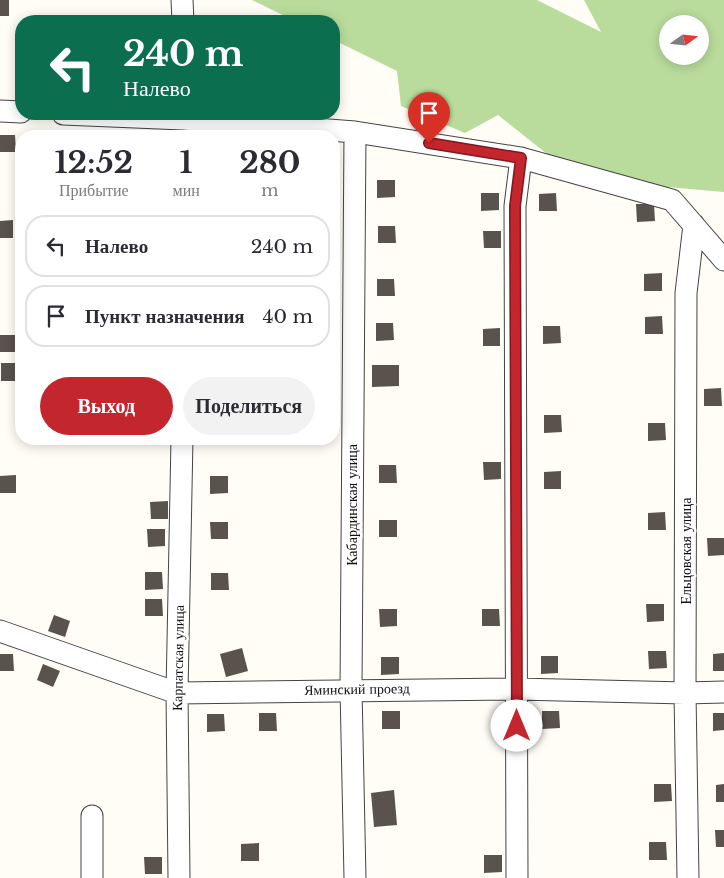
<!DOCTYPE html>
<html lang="ru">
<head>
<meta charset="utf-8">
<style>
  body { margin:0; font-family:"Libre Baskerville",serif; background:#f2f2f3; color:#2b2b33; height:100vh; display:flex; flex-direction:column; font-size:19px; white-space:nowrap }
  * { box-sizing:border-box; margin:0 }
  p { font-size:16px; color:#7c7c81 }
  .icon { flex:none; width:28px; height:28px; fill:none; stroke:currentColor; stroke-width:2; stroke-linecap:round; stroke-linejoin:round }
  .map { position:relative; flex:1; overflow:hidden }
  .details { position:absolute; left:15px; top:130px; width:325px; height:315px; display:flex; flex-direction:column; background:#fff; border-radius:20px; box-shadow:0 2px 12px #0003 }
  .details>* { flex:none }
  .hud { position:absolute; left:15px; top:15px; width:325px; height:105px; border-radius:20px; box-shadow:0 2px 12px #0003; background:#0b6e4f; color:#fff; overflow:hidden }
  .needle { width:32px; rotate:75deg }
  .controls { position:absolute; left:659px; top:15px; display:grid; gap:10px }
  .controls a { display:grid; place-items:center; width:50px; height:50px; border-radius:50%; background:#fff; box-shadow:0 2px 12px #0003; font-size:25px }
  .pin { position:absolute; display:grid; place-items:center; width:42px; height:42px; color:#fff; margin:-51px -21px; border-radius:50% 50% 50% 0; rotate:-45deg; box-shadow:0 0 5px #0007 }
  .pin .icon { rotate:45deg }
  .me { position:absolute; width:55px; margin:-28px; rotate:0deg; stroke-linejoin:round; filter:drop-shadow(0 0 4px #0008) }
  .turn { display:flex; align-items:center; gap:18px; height:105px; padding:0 25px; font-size:22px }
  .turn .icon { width:65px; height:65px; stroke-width:2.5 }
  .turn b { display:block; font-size:35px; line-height:42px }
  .eta { display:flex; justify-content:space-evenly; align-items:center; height:85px; text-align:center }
  .eta b { font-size:30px; font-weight:700; line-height:35px }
  .button { display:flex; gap:10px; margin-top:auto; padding:10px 25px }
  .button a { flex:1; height:58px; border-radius:30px; background:#c4262e; color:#fff; font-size:20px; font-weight:700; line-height:58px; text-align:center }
  .button a+a { background:#f2f2f3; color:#2b2b33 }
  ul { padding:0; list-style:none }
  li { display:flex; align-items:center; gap:15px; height:62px; margin:0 10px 8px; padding:0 15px; border:2px solid #e1e1e2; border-radius:20px }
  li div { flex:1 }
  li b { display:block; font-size:19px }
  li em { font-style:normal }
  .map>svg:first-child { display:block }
</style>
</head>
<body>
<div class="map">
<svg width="724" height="878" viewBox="0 0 724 878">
  <rect width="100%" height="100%" fill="#fffdf5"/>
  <!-- forest -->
  <path fill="#b9dc9c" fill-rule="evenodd" d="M 252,0 L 537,0 L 601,32 L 584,0 L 724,0 L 724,192 L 656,186 L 556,161 L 498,115 L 465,133 L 401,106 L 397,71 L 334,40 L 334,21 L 295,21 ZM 668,24 L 700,24 L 700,56 L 668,56 Z"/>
  <!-- building -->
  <path fill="#5a524d" d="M 0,0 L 9,0 L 9,16 L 0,16 Z
    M 0,135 L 15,135 L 16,152 L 0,152 Z
    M 377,180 L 395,180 L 395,197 L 377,198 Z
    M 481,193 L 499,193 L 499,210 L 481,211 Z
    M 556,193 L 557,211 L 539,211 L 539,194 Z
    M 636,204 L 654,204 L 655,221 L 637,222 Z
    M 13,220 L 13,238 L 0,238 L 0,221 Z
    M 378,226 L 395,226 L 396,243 L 378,243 Z
    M 483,231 L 501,231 L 501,248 L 484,248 Z
    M 662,273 L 662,291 L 644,291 L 644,274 Z
    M 377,279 L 394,279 L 395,296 L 377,296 Z
    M 662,316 L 663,334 L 645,334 L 645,317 Z
    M 376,323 L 393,323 L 394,340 L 376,341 Z
    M 543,326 L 560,326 L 561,343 L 543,344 Z
    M 500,328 L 500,346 L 483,346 L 483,329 Z
    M 0,335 L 17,335 L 18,352 L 0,352 Z
    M 1,363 L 18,363 L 19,381 L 1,381 Z
    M 372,365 L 399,365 L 399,386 L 372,387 Z
    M 721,388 L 722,406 L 704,406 L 704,389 Z
    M 544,415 L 561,415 L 562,432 L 544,433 Z
    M 648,423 L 665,423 L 666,440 L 648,441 Z
    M 483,462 L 501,462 L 501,479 L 484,480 Z
    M 379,465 L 396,465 L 397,483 L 379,483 Z
    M 561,471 L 561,489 L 544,489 L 544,472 Z
    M 16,475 L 16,493 L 0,493 L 0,476 Z
    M 210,476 L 228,476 L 228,493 L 210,494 Z
    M 168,501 L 168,519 L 151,519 L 150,502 Z
    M 665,512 L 666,530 L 648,530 L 648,513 Z
    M 379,520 L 397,520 L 397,537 L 379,537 Z
    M 210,522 L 228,522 L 228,539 L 211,539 Z
    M 147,529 L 165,529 L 165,546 L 148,547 Z
    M 707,538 L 724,538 L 724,555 L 708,556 Z
    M 145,572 L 162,572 L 163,589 L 145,590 Z
    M 211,573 L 228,573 L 229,590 L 211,590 Z
    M 145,599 L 162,599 L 163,616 L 145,616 Z
    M 646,604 L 664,604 L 664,621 L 647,622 Z
    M 379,609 L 397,609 L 397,626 L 380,627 Z
    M 482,609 L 499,609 L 500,626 L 482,626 Z
    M 54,615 L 70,621 L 65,637 L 48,631 Z
    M 242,648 L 248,671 L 226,677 L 220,654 Z
    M 648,651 L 666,651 L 667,668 L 649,669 Z
    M 724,653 L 724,671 L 713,671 L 713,654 Z
    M 0,654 L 13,654 L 14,671 L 0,671 Z
    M 541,656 L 558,656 L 558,673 L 541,674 Z
    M 381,657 L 399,657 L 399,674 L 381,675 Z
    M 43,664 L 60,671 L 53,687 L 37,680 Z
    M 382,711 L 400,711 L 400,729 L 382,729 Z
    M 542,711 L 559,711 L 560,728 L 542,729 Z
    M 259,713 L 276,713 L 277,731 L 259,731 Z
    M 713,713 L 724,713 L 724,730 L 713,731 Z
    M 207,714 L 224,714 L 225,731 L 207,732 Z
    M 654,784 L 671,784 L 672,801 L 654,802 Z
    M 724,784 L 724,802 L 716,802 L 716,785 Z
    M 394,790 L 397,825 L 374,827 L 371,793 Z
    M 715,830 L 724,830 L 724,847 L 716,847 Z
    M 649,842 L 666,842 L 667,860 L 649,860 Z
    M 259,843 L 259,861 L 241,861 L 241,844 Z
    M 484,855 L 502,855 L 502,872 L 484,873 Z
    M 144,857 L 162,857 L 162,874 L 145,874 Z"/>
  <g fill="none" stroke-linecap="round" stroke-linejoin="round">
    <defs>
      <path id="minor" d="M 182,0 L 183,21
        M 0,111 L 21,112
        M 63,114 L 183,119 L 355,132 L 521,158 L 672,200 L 724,260
        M 355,132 L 351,689 L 355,878
        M 0,631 L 177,693 L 517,689 L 685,693 L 724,692
        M 92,816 L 92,878
        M 179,878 L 177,693 L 182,439
        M 517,878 L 515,206 L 521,158
        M 688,878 L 685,693 L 686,293 L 694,225"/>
    </defs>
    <!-- minor casing -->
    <use href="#minor" stroke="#444" stroke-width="23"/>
    <!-- minor -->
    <use href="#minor" stroke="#fff" stroke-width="21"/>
  </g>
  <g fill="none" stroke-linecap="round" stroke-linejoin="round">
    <defs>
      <path id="route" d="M 429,143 L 521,158 L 515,206 L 517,726"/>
    </defs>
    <!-- route casing -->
    <use href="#route" stroke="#7f191e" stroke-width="12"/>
    <!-- route -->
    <use href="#route" stroke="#c4262e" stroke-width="9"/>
  </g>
  <g text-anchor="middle" stroke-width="5" stroke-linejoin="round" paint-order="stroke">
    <!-- street labels -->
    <g font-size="14" fill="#111" stroke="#fff">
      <text transform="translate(352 505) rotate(-90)" y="5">Кабардинская улица</text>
      <text transform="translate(686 551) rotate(-90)" y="5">Ельцовская улица</text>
      <text transform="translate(178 658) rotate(-89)" y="5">Карпатская улица</text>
      <text transform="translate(357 689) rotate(-1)" y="5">Яминский проезд</text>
    </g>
  </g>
</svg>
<div class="controls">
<a><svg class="needle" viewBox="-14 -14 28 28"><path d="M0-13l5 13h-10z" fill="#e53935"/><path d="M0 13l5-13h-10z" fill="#7c7c81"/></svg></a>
</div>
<div class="pin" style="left:429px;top:143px;background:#d93025"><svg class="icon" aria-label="arrive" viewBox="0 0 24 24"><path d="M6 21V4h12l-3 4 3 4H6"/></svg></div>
<svg class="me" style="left:517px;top:726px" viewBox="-20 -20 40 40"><circle r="19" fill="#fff"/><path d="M0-13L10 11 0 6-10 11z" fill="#c4262e"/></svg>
<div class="hud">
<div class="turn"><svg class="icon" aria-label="left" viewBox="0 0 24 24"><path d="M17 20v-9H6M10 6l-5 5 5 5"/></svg><div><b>240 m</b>Налево</div></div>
</div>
<section class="details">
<div class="eta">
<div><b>12:52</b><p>Прибытие</p></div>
<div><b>1</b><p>мин</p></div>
<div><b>280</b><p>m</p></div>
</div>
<ul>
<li><svg class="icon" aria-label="left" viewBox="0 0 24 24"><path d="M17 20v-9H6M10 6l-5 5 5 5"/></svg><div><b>Налево</b></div><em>240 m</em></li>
<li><svg class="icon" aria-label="arrive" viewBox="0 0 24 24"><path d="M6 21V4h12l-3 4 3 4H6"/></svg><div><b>Пункт назначения</b></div><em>40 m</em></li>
</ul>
<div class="button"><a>Выход</a><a>Поделиться</a></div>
</section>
</div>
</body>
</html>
